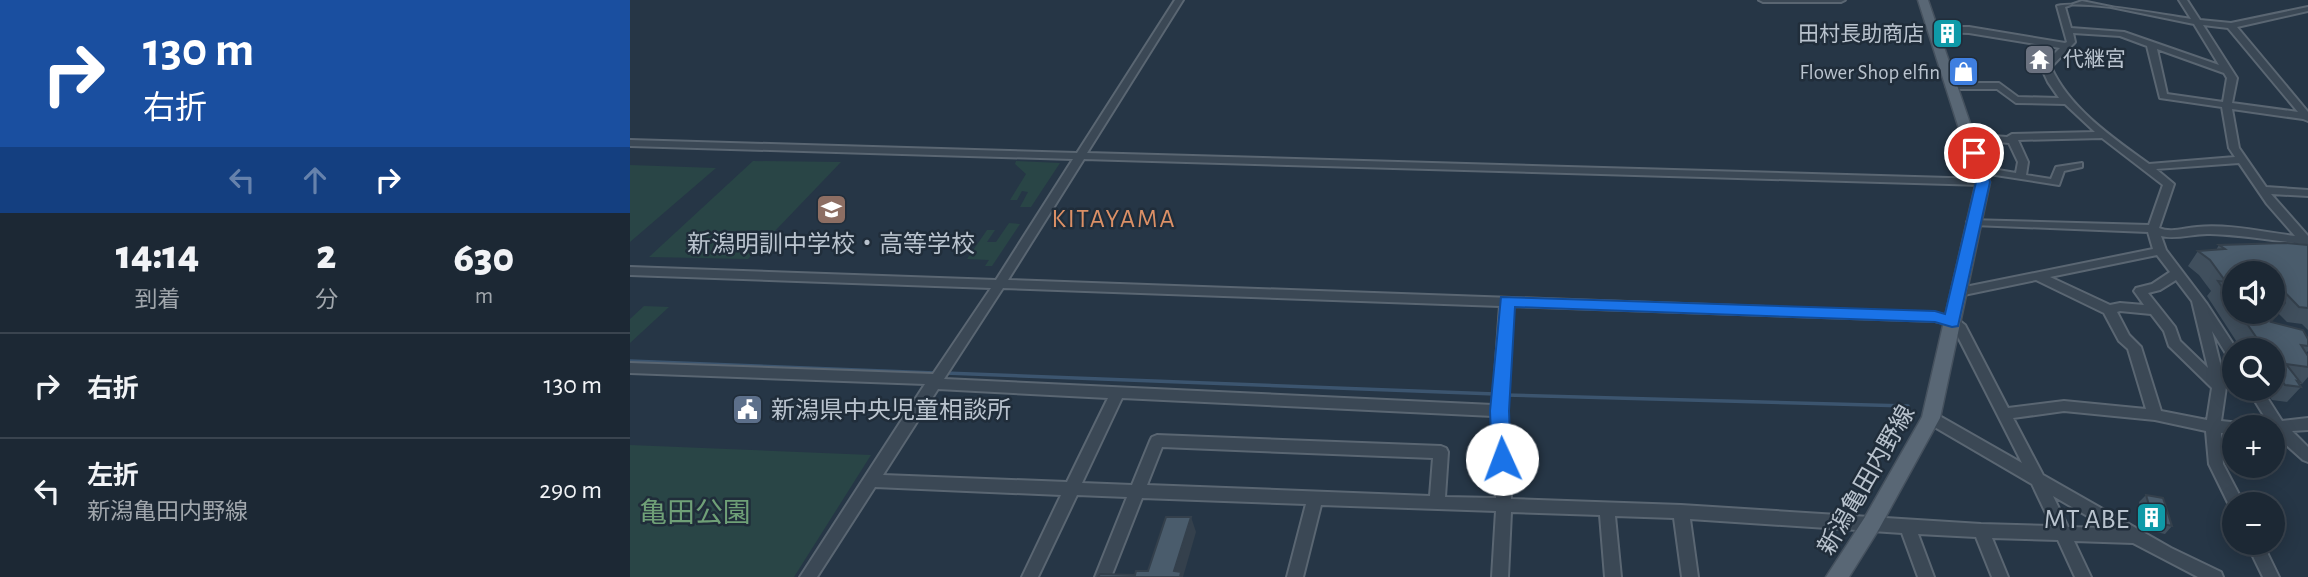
<!DOCTYPE html>
<html lang="ja">
<head>
<meta charset="utf-8">
<style>
  body { margin:0; font-family:"Alegreya Sans","Noto Sans JP",sans-serif; background:#25303c; color:#f1f3f6; height:100vh; display:flex; flex-direction:column; font-size:26px; white-space:nowrap }
  * { box-sizing:border-box; margin:0 }
  p { font-size:23px; color:#a0a6ac }
  .icon { flex:none; width:38px; height:38px; fill:none; stroke:currentColor; stroke-width:2; stroke-linecap:round; stroke-linejoin:round }
  .map { position:relative; flex:1; overflow:hidden }
  .details { display:flex; flex-direction:column; background:#1c2834; width:630px }
  .details>* { flex:none }
  .guide { background:#1a4fa0; color:#fff; overflow:hidden }
  .tools { position:absolute; left:1592px; top:261px; display:grid; gap:14px }
  .tools a { display:grid; place-items:center; width:63px; height:63px; border-radius:50%; background:#1c2834; box-shadow:0 4px 18px #0003,0 0 0 2px #3a444f; font-size:35px }
  .pin { position:absolute; display:grid; place-items:center; width:60px; height:60px; color:#fff; margin:-30px; border:4px solid #fff; border-radius:50%; box-shadow:0 2px 7px #0007 }
  .me { position:absolute; width:77px; margin:-38px; rotate:358deg; stroke-linejoin:round; filter:drop-shadow(0 0 5px #0008) }
  .turn { display:flex; align-items:center; gap:24px; height:147px; padding:0 28px; font-size:32px }
  .turn .icon { width:91px; height:91px; stroke-width:2.5 }
  .turn b { display:block; font-size:49px; line-height:60px }
  .lanes { display:flex; align-items:center; height:66px; padding:0 28px; background:#0003; justify-content:center; gap:35px; direction:ltr }
  .lanes .off { opacity:.35 }
  .eta { display:flex; justify-content:space-evenly; align-items:center; height:119px; text-align:center }
  .eta b { font-size:42px; font-weight:800; line-height:49px }
  ul { padding:0; list-style:none }
  li { display:flex; align-items:center; gap:21px; height:105px; padding:0 28px; border-top:2px solid #3a444f }
  li div { flex:1 }
  li b { display:block; font-size:26px }
  li em { font-style:normal }
  main { display:flex; flex:1; min-height:0 }
  .map>svg:first-child { display:block }
</style>
</head>
<body>
<main>
<section class="details">
<div class="guide">
<div class="turn"><svg class="icon" aria-label="right" viewBox="0 0 24 24"><path d="M7 20v-9h11M14 6l5 5-5 5"/></svg><div><b>130 m</b>右折</div></div>
<div class="lanes"><svg class="icon off" aria-label="left" viewBox="0 0 24 24"><path d="M17 20v-9H6M10 6l-5 5 5 5"/></svg><svg class="icon off" aria-label="ahead" viewBox="0 0 24 24"><path d="M12 20V5M6 11l6-6 6 6"/></svg><svg class="icon" aria-label="right" viewBox="0 0 24 24"><path d="M7 20v-9h11M14 6l5 5-5 5"/></svg></div>
</div>
<div class="eta">
<div><b>14:14</b><p>到着</p></div>
<div><b>2</b><p>分</p></div>
<div><b>630</b><p>m</p></div>
</div>
<ul>
<li><svg class="icon" aria-label="right" viewBox="0 0 24 24"><path d="M7 20v-9h11M14 6l5 5-5 5"/></svg><div><b>右折</b></div><em>130 m</em></li>
<li><svg class="icon" aria-label="left" viewBox="0 0 24 24"><path d="M17 20v-9H6M10 6l-5 5 5 5"/></svg><div><b>左折</b><p>新潟亀田内野線</p></div><em>290 m</em></li>
</ul>
</section>
<div class="map">
<svg width="1678" height="577" viewBox="0 0 1678 577">
  <rect width="100%" height="100%" fill="#263646"/>
  <!-- green -->
  <path fill="#294546" d="M 123,161 L 211,162 L 118,259 L 19,257 Z
    M 386,161 L 430,163 L 401,207 L 390,207 L 398,192 L 392,191 L 387,200 L 380,200 L 396,174 L 385,164 Z
    M 0,165 L 86,168 L 0,242 Z
    M 379,223 L 390,224 L 362,266 L 355,266 L 359,260 L 337,259 L 357,230 L 365,230 L 357,242 L 366,242 Z
    M 14,306 L 39,307 L 0,343 L 0,319 Z
    M 0,445 L 241,455 L 164,577 L 0,577 Z"/>
  <g fill="none" stroke-linecap="round" stroke-linejoin="round">
    <!-- stream -->
    <path stroke="#3c556f" stroke-width="3.5" d="M 0,361 L 305,373
      M 315,373 L 865,394
      M 875,395 L 1278,406"/>
    <defs>
      <path id="minor" d="M 545,0 L 553,0 L 457,153 L 1353,179 L 1358,182 L 1353,185 L 454,159 L 378,280 L 1305,313 L 1326,318 L 1335,325 L 1378,408 L 1434,401 L 1516,409 L 1498,349 L 1489,341 L 1474,313 L 1406,280 L 1329,296 L 1325,295 L 1323,292 L 1325,289 L 1523,249 L 1518,232 L 1343,225 L 1339,224 L 1337,222 L 1339,220 L 1519,225 L 1533,185 L 1472,138 L 1388,140 L 1398,162 L 1396,175 L 1421,179 L 1426,167 L 1452,163 L 1452,167 L 1434,171 L 1429,185 L 1346,172 L 1345,170 L 1346,168 L 1350,167 L 1386,173 L 1388,162 L 1379,143 L 1338,139 L 1333,136 L 1334,134 L 1377,137 L 1382,134 L 1465,132 L 1435,104 L 1386,103 L 1367,89 L 1321,89 L 1316,86 L 1321,83 L 1369,83 L 1388,97 L 1429,98 L 1418,82 L 1411,67 L 1430,48 L 1339,33 L 1302,32 L 1298,29 L 1299,27 L 1339,27 L 1435,43 L 1437,42 L 1427,6 C 1454,0 1528,14 1561,19 L 1549,0 L 1557,0 L 1570,20 L 1601,23 L 1678,7 L 1678,11 L 1607,27 L 1678,112 L 1678,121 L 1673,119 L 1602,109 L 1609,148 L 1636,187 L 1678,190 L 1678,196 L 1641,194 L 1678,236 L 1678,247 L 1673,244 C 1642,240 1611,235 1580,234 C 1564,233 1547,240 1531,236 L 1536,250 L 1577,304 L 1607,350 L 1605,350 L 1605,362 L 1600,360 L 1582,331 L 1596,387 L 1591,421 L 1610,423 L 1612,427 L 1605,427 L 1605,433 L 1591,433 L 1593,464 L 1614,504 L 1605,504 L 1605,510 L 1601,509 L 1579,464 L 1576,431 L 1525,420 L 1434,411 L 1383,418 L 1413,475 L 1541,548 L 1591,572 L 1593,577 L 1568,577 L 1503,543 L 1444,541 L 1461,577 L 1445,577 L 1428,540 L 1362,538 L 1378,577 L 1362,577 L 1346,537 L 1288,534 L 1304,577 L 1288,577 L 1272,533 L 1060,519 L 1068,577 L 1052,577 L 1044,518 L 985,516 L 991,577 L 975,577 L 970,515 L 881,512 L 878,577 L 862,577 L 866,511 L 691,505 L 673,577 L 657,577 L 676,504 L 512,498 L 481,577 L 465,577 L 497,497 L 447,495 L 408,577 L 392,577 L 431,495 L 245,487 L 187,577 L 170,577 L 295,384 L 0,373 L 0,363 L 303,374 L 361,288 L 0,275 L 0,267 L 366,280 L 443,159 L 0,146 L 0,140 L 447,153 ZM 1452,1 L 1564,24 L 1589,65 L 1494,32 L 1441,28 L 1435,7 ZM 1573,25 L 1598,28 L 1668,112 L 1602,103 L 1607,78 ZM 1443,33 L 1490,36 L 1517,46 L 1530,98 L 1592,107 L 1599,148 L 1605,157 L 1519,164 C 1483,138 1439,108 1421,67 L 1445,42 ZM 1527,49 L 1594,73 L 1597,78 L 1593,102 L 1537,94 ZM 1609,163 L 1637,204 L 1665,236 C 1633,232 1599,224 1567,227 C 1554,228 1541,233 1529,228 L 1544,184 L 1526,169 ZM 1527,255 L 1540,272 L 1522,284 L 1506,288 L 1504,291 L 1514,305 L 1490,303 L 1480,305 L 1420,277 ZM 1546,280 L 1562,301 L 1578,368 L 1550,341 L 1545,327 L 1518,293 L 1530,290 ZM 373,288 L 870,306 L 863,405 L 314,379 ZM 883,306 L 1305,321 L 1318,324 L 1325,331 L 1392,463 L 1306,414 L 1301,413 L 1296,414 L 1294,418 L 1296,422 L 1402,484 L 1422,526 L 1351,524 L 1051,505 L 881,499 L 877,411 ZM 1490,311 L 1521,314 L 1534,331 L 1539,346 L 1582,388 L 1577,420 L 1531,411 L 1511,347 L 1499,335 L 1487,312 ZM 308,389 L 478,398 L 437,482 L 253,475 ZM 492,398 L 863,416 L 866,498 L 815,497 L 818,452 L 816,448 L 811,446 L 527,435 L 522,437 L 520,441 L 502,485 L 452,483 ZM 532,447 L 803,458 L 800,496 L 517,485 ZM 1423,496 L 1478,528 L 1438,527 Z
        M 1129,0 L 1215,0 L 1211,2 L 1133,2 Z
        M 1617,388 L 1631,388 L 1652,421 L 1678,418 L 1678,430 L 1662,431 L 1678,447 L 1678,462 L 1673,460 L 1643,433 L 1643,427 L 1637,427 L 1639,424 Z
        M 1616,542 L 1632,542 L 1649,577 L 1633,577 Z"/>
      <path id="major" d="M 1288,0 L 1298,0 L 1360,182 L 1310,418 L 1249,529 L 1219,577 L 1196,577 L 1235,517 L 1292,417 L 1346,182 Z"/>
    </defs>
    <!-- minor casing -->
    <use href="#minor" stroke="#5a6672" stroke-width="4"/>
    <!-- major casing -->
    <use href="#major" stroke="#45515e" stroke-width="3"/>
    <!-- minor -->
    <use href="#minor" fill="#3b4855" fill-rule="evenodd"/>
    <!-- major -->
    <use href="#major" fill="#596775" fill-rule="evenodd"/>
  </g>
  <!-- wall -->
  <path fill="#404f5d" fill-rule="evenodd" d="M 1589,245 L 1678,245 L 1678,330 L 1672,324 L 1657,322 L 1648,313 L 1641,322 L 1678,337 L 1678,351 L 1676,353 L 1678,356 L 1678,377 L 1672,384 L 1669,384 L 1671,387 L 1657,402 L 1642,400 L 1634,388 L 1643,388 L 1643,350 L 1612,350 L 1577,296 L 1581,291 L 1569,275 L 1558,266 L 1568,251 L 1586,250 ZM 1605,273 L 1643,312 L 1605,312 Z
    M 1516,495 L 1542,526 L 1535,534 L 1517,530 L 1509,502 Z"/>
  <!-- shaded-wall -->
  <path fill="#34404c" d="M 561,517 L 566,532 L 553,577 L 547,577 L 544,571 Z"/>
  <!-- building -->
  <path fill="#4a5c6c" stroke="#34404c" stroke-width="2" d="M 1655,243 L 1678,245 L 1678,308 L 1669,307 L 1646,283 L 1655,303 L 1641,322 L 1673,330 L 1678,339 L 1678,346 L 1671,345 L 1678,356 L 1678,367 L 1656,364 L 1670,382 L 1667,381 L 1671,387 L 1655,385 L 1643,367 L 1643,350 L 1635,350 L 1609,312 L 1643,312 L 1643,273 L 1605,273 L 1605,306 L 1588,281 L 1596,282 L 1580,260 L 1568,251 L 1595,249 L 1589,245 Z
    M 1516,495 L 1533,498 L 1542,526 L 1524,522 Z
    M 536,517 L 561,517 L 544,571 L 551,572 L 550,577 L 468,577 L 470,574 L 505,575 L 506,571 L 518,571 Z"/>
  <!-- route -->
  <path fill="#1a73e8" stroke="#114b97" stroke-width="2" d="M 1344,149 L 1351,153 L 1360,182 L 1328,326 L 1322,327 L 1305,322 L 885,307 L 879,411 L 881,459 L 878,464 L 872,467 L 865,464 L 862,459 L 860,411 L 871,297 L 1305,311 L 1315,314 L 1346,182 L 1338,153 Z"/>
  <!-- icons -->
  <defs>
    <symbol id="building-square" viewBox="-11 -11 22 22"><rect x="-9" y="-9" width="18" height="18" rx="4" fill="#0f9aa8" stroke="#202d3a"/><path d="M-4-6H4V6H1V3H-1V6H-4ZM-2.5-4.3h1.7v1.8h-1.7ZM.8-4.3h1.7v1.8H.8ZM-2.5-1h1.7V.8h-1.7ZM.8-1h1.7V.8H.8Z" fill="#fff"/></symbol>
    <symbol id="temple-square" viewBox="-11 -11 22 22"><rect x="-9" y="-9" width="18" height="18" rx="4" fill="#6b7280" stroke="#202d3a"/><path d="M0-6L5-2H3V0L6.5 2.5H4V6H1.5V3h-3V6H-4V2.5H-6.5L-3 0V-2H-5Z" fill="#fff"/></symbol>
    <symbol id="shop-square" viewBox="-11 -11 22 22"><rect x="-9" y="-9" width="18" height="18" rx="4" fill="#3f7fe0" stroke="#202d3a"/><path d="M-5-2.5h2.3a2.7 3.5 0 0 1 5.4 0H5L5.5 6h-11ZM-1.5-2.5h3a1.5 2.3 0 0 0-3 0Z" fill="#fff"/></symbol>
    <symbol id="school-square" viewBox="-11 -11 22 22"><rect x="-9" y="-9" width="18" height="18" rx="4" fill="#8d6e63" stroke="#202d3a"/><path d="M0-5L7-2L0 1L-7-2ZM-4 1L0 2.5L4 1V4Q0 6-4 4Z" fill="#fff"/></symbol>
    <symbol id="civic-square" viewBox="-11 -11 22 22"><rect x="-9" y="-9" width="18" height="18" rx="4" fill="#5c6f8a" stroke="#202d3a"/><path d="M-.6-6.5H3V-4.5H.6V-3L4-1V1h2V6H-6V1h2V-1L-.6-3ZM-1.2 2.5V6h2.4V2.5Z" fill="#fff"/></symbol>
  </defs>
  <g fill-rule="evenodd">
    <use href="#building-square" x="1300" y="16" width="35" height="35"/>
    <use href="#temple-square" x="1392" y="42" width="35" height="35"/>
    <use href="#shop-square" x="1316" y="54" width="35" height="35"/>
    <use href="#school-square" x="184" y="192" width="35" height="35"/>
    <use href="#civic-square" x="100" y="392" width="35" height="35"/>
    <use href="#building-square" x="1504" y="500" width="35" height="35"/>
  </g>
  <g text-anchor="middle" stroke-width="5" stroke-linejoin="round" paint-order="stroke">
    <!-- far-poi labels -->
    <g font-size="21" fill="#b9c3ce" stroke="#202d3a" text-anchor="end">
      <text x="1294" y="41">田村長助商店</text>
      <text x="1433" y="66" text-anchor="start">代継宮</text>
      <text x="1310" y="79">Flower Shop elfin</text>
    </g>
    <!-- poi labels -->
    <g font-size="24" fill="#b9c3ce" stroke="#202d3a">
      <text x="201" y="252">新潟明訓中学校・高等学校</text>
      <text x="141" y="418" text-anchor="start">新潟県中央児童相談所</text>
    </g>
    <!-- street labels -->
    <g font-size="24" fill="#b9c3ce" stroke="#202d3a">
      <text transform="translate(1236 480) rotate(-60)" y="8">新潟亀田内野線</text>
    </g>
    <!-- neighbourhood labels -->
    <g font-size="26" letter-spacing="2" fill="#dc9066" stroke="#202d3a">
      <text x="484" y="227">KITAYAMA</text>
    </g>
    <!-- near-park labels -->
    <g font-size="28" fill="#6fa077" stroke="#202d3a">
      <text x="65" y="522">亀田公園</text>
    </g>
    <!-- near-poi labels -->
    <g font-size="28" fill="#b9c3ce" stroke="#202d3a" text-anchor="end">
      <text x="1499" y="528">MT ABE</text>
    </g>
  </g>
</svg>
<div class="tools">
<a><svg class="icon" aria-label="sound" viewBox="0 0 24 24"><path d="M4 9h4l5-4v14l-5-4H4zM17 9q2 3 0 6"/></svg></a>
<a><svg class="icon" aria-label="search" viewBox="0 0 24 24"><circle cx="10" cy="10" r="6"/><path d="M15 15l6 6"/></svg></a>
<a>+</a>
<a>−</a>
</div>
<div class="pin" style="left:1344px;top:153px;background:#d93025"><svg class="icon" aria-label="arrive" viewBox="0 0 24 24"><path d="M6 21V4h12l-3 4 3 4H6"/></svg></div>
<svg class="me" style="left:872px;top:459px" viewBox="-20 -20 40 40"><circle r="19" fill="#fff"/><path d="M0-13L10 11 0 6-10 11z" fill="#1a73e8"/></svg>
</div>
</main>
</body>
</html>
